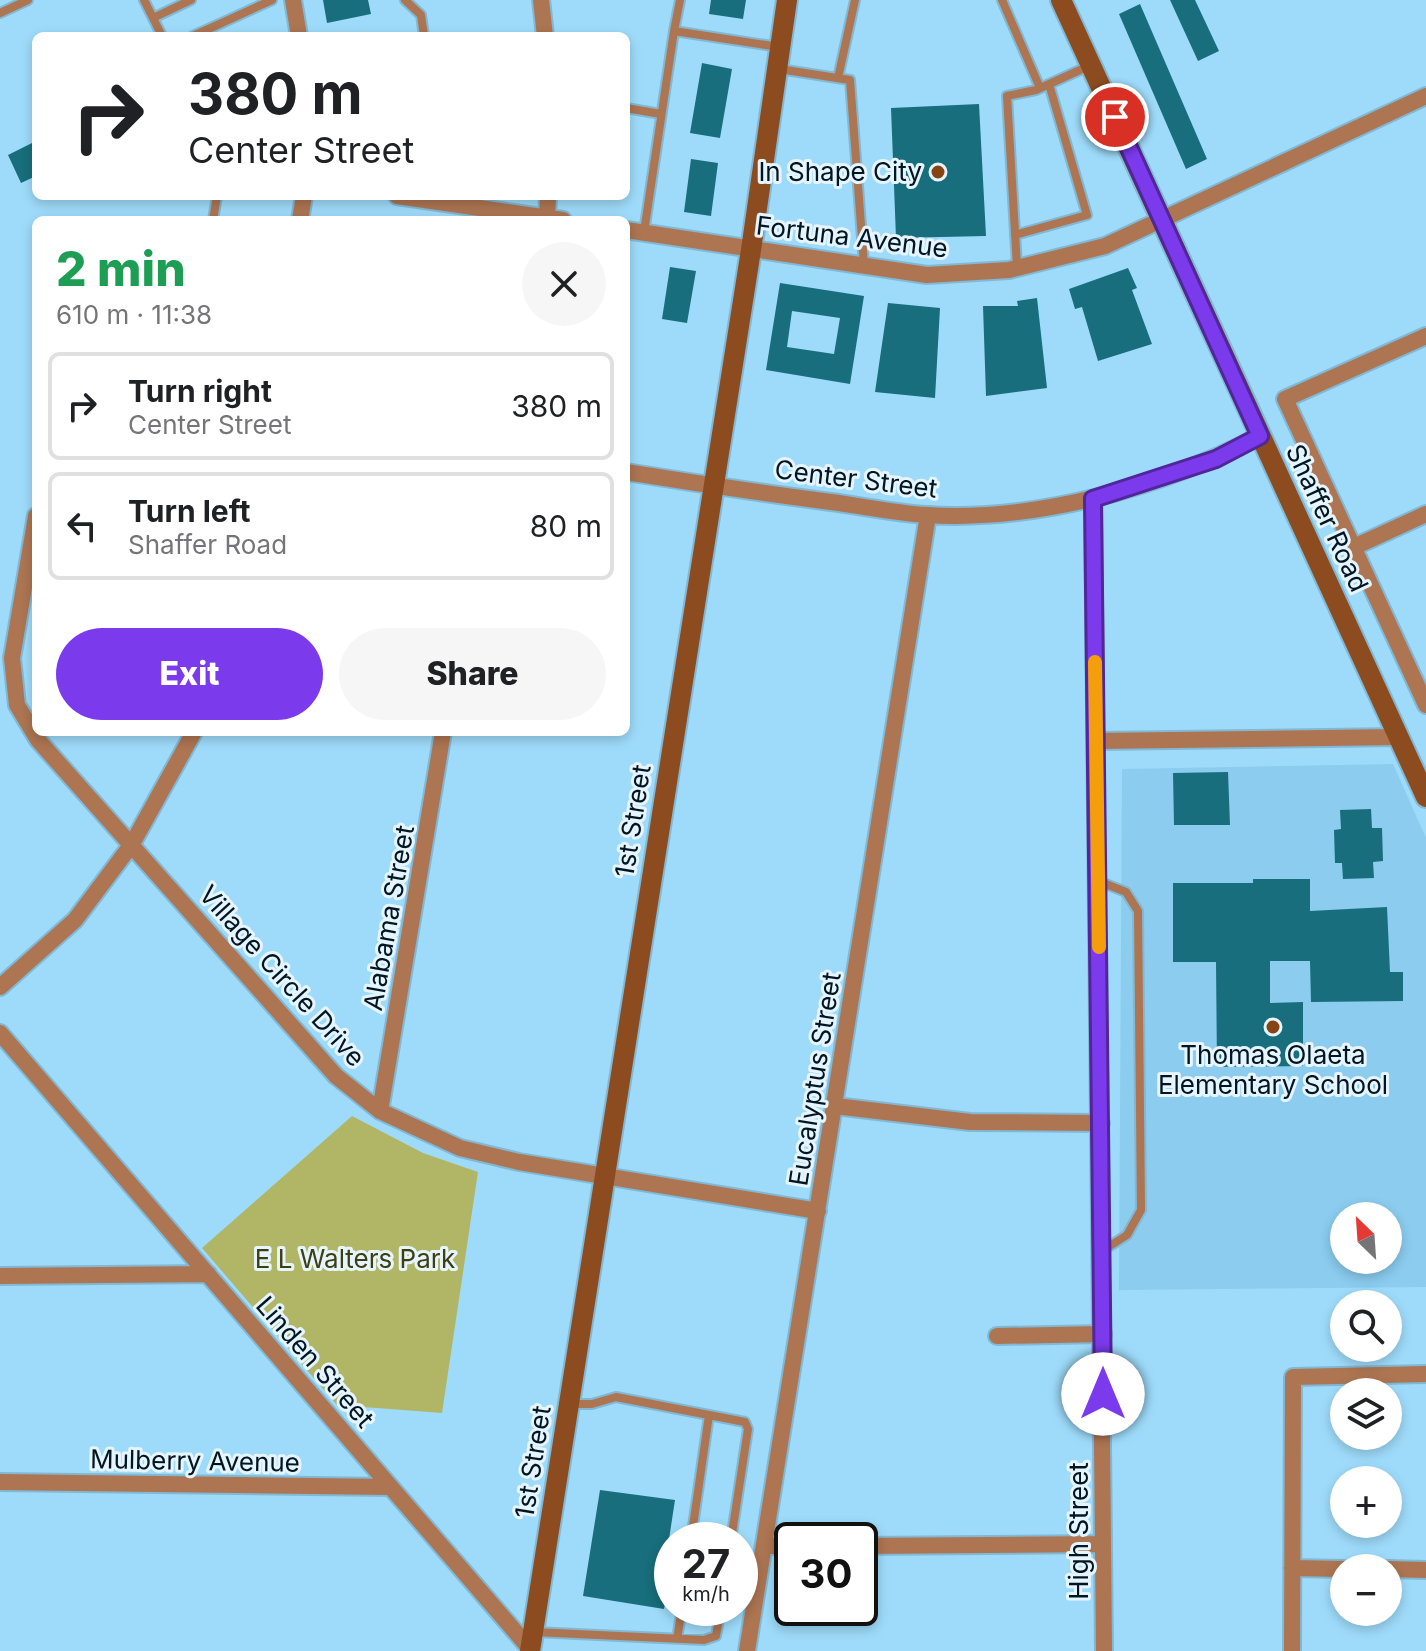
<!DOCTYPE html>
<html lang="en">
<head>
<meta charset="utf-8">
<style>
  body { margin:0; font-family:Inter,sans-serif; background:#f6f6f6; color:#202124; height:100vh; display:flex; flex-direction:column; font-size:30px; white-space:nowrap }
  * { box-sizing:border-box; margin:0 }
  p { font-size:26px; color:#757577 }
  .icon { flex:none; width:44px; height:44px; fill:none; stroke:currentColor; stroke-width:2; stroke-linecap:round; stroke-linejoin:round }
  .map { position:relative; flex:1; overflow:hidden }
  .sheet { position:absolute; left:32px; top:216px; width:598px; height:520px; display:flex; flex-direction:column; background:#fff; border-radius:12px; box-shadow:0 4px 12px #0003 }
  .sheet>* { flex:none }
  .top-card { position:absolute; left:32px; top:32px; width:598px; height:168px; border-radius:12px; box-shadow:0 4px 12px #0003; background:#fff; color:#202124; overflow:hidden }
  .needle { width:52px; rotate:335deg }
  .controls { position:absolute; left:1330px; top:1202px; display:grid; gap:16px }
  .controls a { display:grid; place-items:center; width:72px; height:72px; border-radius:50%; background:#fff; box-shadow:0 4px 12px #0003; font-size:40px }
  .speed { position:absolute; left:654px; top:1522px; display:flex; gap:16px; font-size:40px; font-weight:700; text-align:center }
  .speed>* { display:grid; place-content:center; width:104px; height:104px; border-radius:50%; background:#fff; box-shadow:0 4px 12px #0003; line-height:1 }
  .speed small { font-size:20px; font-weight:400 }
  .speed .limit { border:4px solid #111; border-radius:12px; background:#fff; color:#111 }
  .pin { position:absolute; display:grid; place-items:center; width:68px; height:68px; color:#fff; margin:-34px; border:4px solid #fff; border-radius:50%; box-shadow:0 2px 8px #0007 }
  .me { position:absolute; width:88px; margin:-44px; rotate:0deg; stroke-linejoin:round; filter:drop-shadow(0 0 6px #0008) }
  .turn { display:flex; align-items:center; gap:28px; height:168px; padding:0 24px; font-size:36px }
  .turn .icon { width:104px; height:104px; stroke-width:2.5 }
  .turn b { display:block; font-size:56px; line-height:68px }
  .round { display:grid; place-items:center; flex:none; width:84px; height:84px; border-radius:42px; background:#f6f6f6 }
  .summary { display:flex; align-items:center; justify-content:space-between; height:136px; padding:0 24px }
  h1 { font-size:48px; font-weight:800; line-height:60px; color:#1e9e55 }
  .action { display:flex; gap:16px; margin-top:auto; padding:16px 24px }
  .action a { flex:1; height:92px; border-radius:48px; background:#7c3aed; color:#fff; font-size:32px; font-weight:800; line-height:92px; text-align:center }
  .action a+a { background:#f6f6f6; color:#202124 }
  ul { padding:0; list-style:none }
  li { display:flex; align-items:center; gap:24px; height:108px; margin:0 16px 12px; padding:0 8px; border:4px solid #e0e0e0; border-radius:12px }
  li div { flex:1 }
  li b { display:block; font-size:30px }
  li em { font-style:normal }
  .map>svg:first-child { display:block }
</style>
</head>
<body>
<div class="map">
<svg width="1426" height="1651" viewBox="0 0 1426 1651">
  <rect width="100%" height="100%" fill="#9edbfa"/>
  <!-- built -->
  <path fill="#8bccef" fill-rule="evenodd" d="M 1393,764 L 1426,838 L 1426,1287 L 1119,1290 L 1122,769 ZM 1344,1216 L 1388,1216 L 1388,1260 L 1344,1260 Z"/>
  <!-- green -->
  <path fill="#b1b667" d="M 352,1116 L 423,1153 L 478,1172 L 442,1413 L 337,1405 L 202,1248 Z"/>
  <!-- building -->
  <path fill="#186e7c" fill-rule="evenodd" d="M 323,0 L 368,0 L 371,14 L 327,23 Z
    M 711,0 L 746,0 L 743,19 L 709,14 Z
    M 1170,0 L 1195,0 L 1219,51 L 1198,61 Z
    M 1140,4 L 1207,159 L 1186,169 L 1119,14 Z
    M 702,63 L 732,69 L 720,138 L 690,133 Z
    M 979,104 L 986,236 L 896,238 L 891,108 Z
    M 36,141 L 36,176 L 21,183 L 8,155 Z
    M 691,159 L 718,163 L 711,216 L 684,212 Z
    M 670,267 L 696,271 L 687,323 L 662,319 Z
    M 1128,268 L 1137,288 L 1132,290 L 1152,344 L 1098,361 L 1082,307 L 1075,309 L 1069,289 Z
    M 780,283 L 864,296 L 850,384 L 766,370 ZM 792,311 L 840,318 L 834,354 L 787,347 Z
    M 1037,298 L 1047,388 L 986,396 L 983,306 L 1018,306 L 1017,301 Z
    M 888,303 L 940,308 L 935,398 L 875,392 Z
    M 1228,772 L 1230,825 L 1174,825 L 1173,773 Z
    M 1371,809 L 1372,828 L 1382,828 L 1383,861 L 1373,862 L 1374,878 L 1343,879 L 1342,863 L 1335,863 L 1334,830 L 1341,829 L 1340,810 Z
    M 1253,879 L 1310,879 L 1310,911 L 1387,907 L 1390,972 L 1403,972 L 1403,1001 L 1311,1002 L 1310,961 L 1270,961 L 1270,1003 L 1303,1002 L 1303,1066 L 1217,1067 L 1216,962 L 1173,962 L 1173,883 L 1253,883 Z
    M 600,1490 L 675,1500 L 662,1585 L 668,1586 L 664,1609 L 583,1596 Z"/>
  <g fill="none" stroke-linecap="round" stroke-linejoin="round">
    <defs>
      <path id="lane" d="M 144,0 L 162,36
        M 405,0 L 421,15 L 424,36
        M 1002,0 L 1040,88
        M 0,13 L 28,0
        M 153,18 L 191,0
        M 674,31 L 680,0
        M 193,36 L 272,0
        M 779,69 L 850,80 L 864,265
        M 838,78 L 855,0
        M 626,108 L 661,114
        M 213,220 L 217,196
        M 644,232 L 674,31 L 779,47
        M 1015,235 L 1087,215 L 1049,84
        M 1017,267 L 1007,96 L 1036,90 L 1091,65
        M 1098,881 L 1126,892 L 1138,911 L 1141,1210 L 1127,1235 L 1102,1251
        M 569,1404 L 592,1404 L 616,1397 L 745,1422 L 748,1429 L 731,1540
        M 691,1540 L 709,1415
        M 534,1632 L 704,1640 L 716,1636 L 721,1608
        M 677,1639 L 682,1608"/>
      <path id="street" d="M 293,0 L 299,36
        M 541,0 L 545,36
        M 397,196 L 563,220
        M 547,217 L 548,196
        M 300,220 L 304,196
        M 626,230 L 927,275 L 1009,270 L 1105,246 L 1426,96
        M 1426,336 L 1285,399 L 1426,705
        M 626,472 C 694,483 762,493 831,502 C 862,506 895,513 927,515 C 1037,522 1164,486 1260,436
        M 1093,499 L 1104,1651
        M 36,516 L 12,658 L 17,705 L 38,740 L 336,1076 L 380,1111 L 460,1148 L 519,1162 L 818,1211
        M 1354,547 L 1426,514
        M 1096,741 L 1399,737
        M 0,987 L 75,920 L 132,844 L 194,732
        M 0,1033 L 531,1650
        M 835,1106 L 970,1122 L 1101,1123
        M 380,1111 L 443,732
        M 0,1276 L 208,1274
        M 997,1336 L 1103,1334
        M 0,1482 L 390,1487
        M 764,1546 L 792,1546
        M 860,1546 L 1103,1544
        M 1292,1568 L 1344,1569
        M 1388,1569 L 1426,1570
        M 747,1651 L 928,515
        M 1292,1651 L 1293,1377 L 1426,1374"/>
      <path id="secondary" d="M 1061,0 L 1426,797
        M 530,1651 L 751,250 L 787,0"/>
    </defs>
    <!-- lane casing -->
    <use href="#lane" stroke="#82b8d3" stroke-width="12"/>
    <!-- street casing -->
    <use href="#street" stroke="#82b8d3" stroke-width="20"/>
    <!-- secondary casing -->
    <use href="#secondary" stroke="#82b8d3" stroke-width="24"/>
    <!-- lane -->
    <use href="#lane" stroke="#ad7552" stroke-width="8"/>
    <!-- street -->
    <use href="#street" stroke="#ad7552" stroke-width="16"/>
    <!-- secondary -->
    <use href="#secondary" stroke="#8d4c1f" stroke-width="20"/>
  </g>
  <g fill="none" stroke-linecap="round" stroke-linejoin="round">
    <defs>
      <path id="route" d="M 1103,1394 L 1093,499 L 1216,459 L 1260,436 L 1115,117"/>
    </defs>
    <!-- route casing -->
    <use href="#route" stroke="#51269a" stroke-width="20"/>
    <!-- route -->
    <use href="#route" stroke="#7c3aed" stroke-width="14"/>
    <!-- slow -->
    <path stroke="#f59e0b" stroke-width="14" d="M 1095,662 L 1099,947"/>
  </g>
  <!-- markers -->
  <g fill="#864413" stroke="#e6f4fd" stroke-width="3">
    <circle cx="938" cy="172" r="8"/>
    <circle cx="1273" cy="1027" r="8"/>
  </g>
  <g text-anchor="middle" stroke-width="6" stroke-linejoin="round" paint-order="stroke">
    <!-- poi labels -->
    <g font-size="26" fill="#001622" stroke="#e6f4fd" text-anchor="end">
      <text x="922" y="181">In Shape City</text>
      <text x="1273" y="1064" text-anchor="middle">Thomas Olaeta<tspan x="1273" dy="30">Elementary School</tspan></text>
    </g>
    <!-- street labels -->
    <g font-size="26" fill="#001622" stroke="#e6f4fd">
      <text transform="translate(852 237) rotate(7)" y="9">Fortuna Avenue</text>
      <text transform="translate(856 479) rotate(7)" y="9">Center Street</text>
      <text transform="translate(1327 518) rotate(65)" y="9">Shaffer Road</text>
      <text transform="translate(633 821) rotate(-81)" y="9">1st Street</text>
      <text transform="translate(389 918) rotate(-80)" y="9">Alabama Street</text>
      <text transform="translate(282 976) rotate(48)" y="9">Village Circle Drive</text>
      <text transform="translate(815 1079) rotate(-81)" y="9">Eucalyptus Street</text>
      <text transform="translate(315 1362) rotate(49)" y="9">Linden Street</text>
      <text transform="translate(195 1461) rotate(1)" y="9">Mulberry Avenue</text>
      <text transform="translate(533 1462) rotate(-81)" y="9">1st Street</text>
      <text transform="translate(1079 1531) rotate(-90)" y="9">High Street</text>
    </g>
    <!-- park labels -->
    <g font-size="26" fill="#3d3f12" stroke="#e6f4fd">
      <text x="355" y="1268">E L Walters Park</text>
    </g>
  </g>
</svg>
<div class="controls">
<a><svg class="needle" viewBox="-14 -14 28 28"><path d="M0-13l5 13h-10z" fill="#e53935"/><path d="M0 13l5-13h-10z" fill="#757577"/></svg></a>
<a><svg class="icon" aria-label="search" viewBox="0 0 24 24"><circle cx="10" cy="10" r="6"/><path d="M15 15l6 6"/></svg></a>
<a><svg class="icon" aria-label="layers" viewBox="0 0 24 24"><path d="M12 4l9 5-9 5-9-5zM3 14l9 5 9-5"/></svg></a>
<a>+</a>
<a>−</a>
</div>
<div class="speed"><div>27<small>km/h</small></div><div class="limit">30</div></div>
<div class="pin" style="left:1115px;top:117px;background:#d93025"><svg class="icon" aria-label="arrive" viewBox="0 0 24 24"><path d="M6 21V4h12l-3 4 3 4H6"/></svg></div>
<svg class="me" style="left:1103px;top:1394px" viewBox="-20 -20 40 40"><circle r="19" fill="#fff"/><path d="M0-13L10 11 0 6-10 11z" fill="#7c3aed"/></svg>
<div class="top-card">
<div class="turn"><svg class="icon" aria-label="right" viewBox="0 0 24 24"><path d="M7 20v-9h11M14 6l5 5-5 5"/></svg><div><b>380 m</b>Center Street</div></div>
</div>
<section class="sheet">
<div class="summary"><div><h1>2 min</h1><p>610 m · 11:38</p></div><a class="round"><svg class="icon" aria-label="close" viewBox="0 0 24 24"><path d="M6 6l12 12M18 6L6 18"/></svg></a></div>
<ul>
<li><svg class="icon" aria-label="right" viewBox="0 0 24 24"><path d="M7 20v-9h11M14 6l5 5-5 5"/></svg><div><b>Turn right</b><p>Center Street</p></div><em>380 m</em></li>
<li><svg class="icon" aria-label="left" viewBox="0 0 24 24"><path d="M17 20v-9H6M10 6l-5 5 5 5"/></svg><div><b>Turn left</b><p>Shaffer Road</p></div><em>80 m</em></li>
</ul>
<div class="action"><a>Exit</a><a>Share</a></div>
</section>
</div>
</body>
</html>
